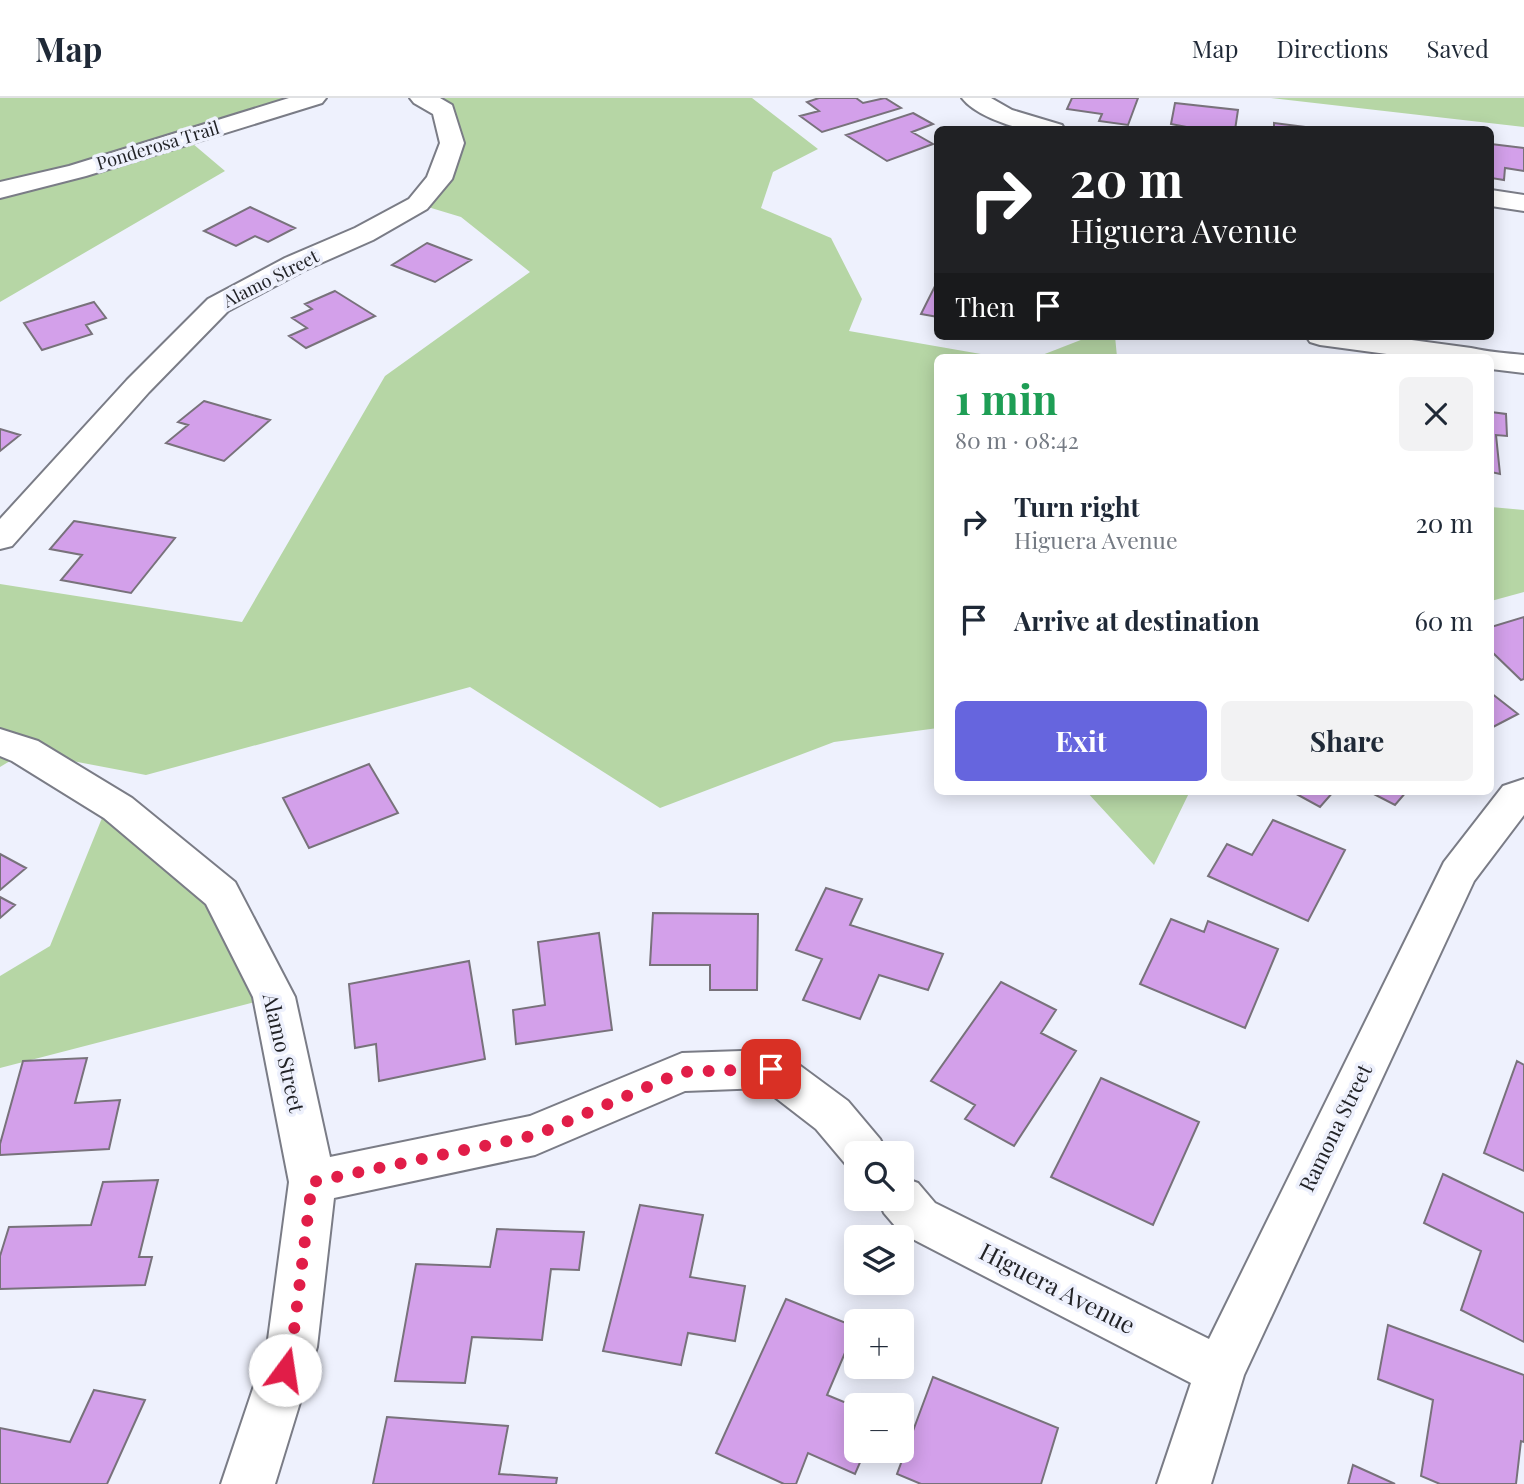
<!DOCTYPE html>
<html lang="en">
<head>
<meta charset="utf-8">
<style>
  body { margin:0; font-family:"Playfair Display",serif; background:#f2f2f3; color:#1f2937; height:100vh; display:flex; flex-direction:column; font-size:26px; white-space:nowrap }
  * { box-sizing:border-box; margin:0 }
  p { font-size:23px; color:#747a83 }
  .icon { flex:none; width:38px; height:38px; fill:none; stroke:currentColor; stroke-width:2; stroke-linecap:round; stroke-linejoin:round }
  .map { position:relative; flex:1; overflow:hidden }
  .sheet { position:absolute; left:934px; top:256px; width:560px; height:441px; display:flex; flex-direction:column; background:#fff; border-radius:10px; box-shadow:0 4px 18px #0003 }
  .sheet>* { flex:none }
  .guide { position:absolute; left:934px; top:28px; width:560px; height:214px; border-radius:10px; box-shadow:0 4px 18px #0003; background:#202124; color:#fff; overflow:hidden }
  .buttons { position:absolute; left:844px; top:1043px; display:grid; gap:14px }
  .buttons a { display:grid; place-items:center; width:70px; height:70px; border-radius:10px; background:#fff; box-shadow:0 4px 18px #0003; font-size:35px }
  .pin { position:absolute; display:grid; place-items:center; width:60px; height:60px; color:#fff; margin:-30px; border-radius:14px; box-shadow:0 4px 10px #0006 }
  .me { position:absolute; width:77px; margin:-38px; rotate:14deg; stroke-linejoin:round; filter:drop-shadow(0 0 5px #0008) }
  .turn { display:flex; align-items:center; gap:24px; height:147px; padding:0 21px; font-size:32px }
  .turn .icon { width:91px; height:91px; stroke-width:2.5 }
  .turn b { display:block; font-size:49px; line-height:60px }
  .then { display:flex; align-items:center; height:66px; padding:0 21px; background:#0003; gap:14px; font-size:26px }
  .round { display:grid; place-items:center; flex:none; width:74px; height:74px; border-radius:10px; background:#f2f2f3 }
  .head { display:flex; align-items:center; justify-content:space-between; height:119px; padding:0 21px }
  h1 { font-size:42px; font-weight:700; line-height:52px; color:#1e9e55 }
  .action { display:flex; gap:14px; margin-top:auto; padding:14px 21px }
  .action a { flex:1; height:80px; border-radius:10px; background:#6665de; color:#fff; font-size:28px; font-weight:700; line-height:80px; text-align:center }
  .action a+a { background:#f2f2f3; color:#1f2937 }
  ul { padding:0; list-style:none }
  li { display:flex; align-items:center; gap:21px; height:98px; padding:0 21px }
  li div { flex:1 }
  li b { display:block; font-size:26px }
  li em { font-style:normal }
  header { display:flex; align-items:center; gap:42px; box-sizing:border-box; height:98px; padding:0 35px; background:#fff; border-bottom:2px solid #e0e1e3 }
  header strong { font-size:33px }
  nav { display:flex; gap:38px; margin-inline-start:auto; font-size:24px }
  .map>svg:first-child { display:block }
</style>
</head>
<body>
<header>
<strong>Map</strong>
<nav><a>Map</a><a>Directions</a><a>Saved</a></nav>
</header>
<div class="map">
<svg width="1524" height="1386" viewBox="0 0 1524 1386">
  <rect width="100%" height="100%" fill="#eef1fd"/>
  <!-- green -->
  <path fill="#b6d6a5" d="M 0,0 L 314,0 L 186,40 L 225,73 L 0,204 Z
    M 422,0 L 752,0 L 818,51 L 773,74 L 761,110 L 831,140 L 862,201 L 849,233 L 998,259 L 938,259 L 938,630 L 834,644 L 660,710 L 470,589 L 146,677 L 25,654 L 0,669 L 0,486 L 242,524 L 385,278 L 530,174 L 461,119 L 418,106 L 439,81 L 444,12 Z
    M 1271,0 L 1524,0 L 1524,29 Z
    M 1091,238 L 1115,238 L 1117,259 L 1037,259 Z
    M 1491,409 L 1524,412 L 1524,494 L 1491,503 Z
    M 1086,693 L 1190,693 L 1154,767 Z
    M 102,720 L 221,795 L 274,899 L 0,970 L 0,878 L 50,848 Z"/>
  <!-- building -->
  <path fill="#d3a0ea" stroke="#78727b" stroke-width="2" d="M 819,0 L 856,0 L 863,5 L 885,0 L 901,10 L 822,34 L 800,18 L 819,13 L 807,4 Z
    M 1072,0 L 1138,0 L 1128,27 L 1099,23 L 1102,16 L 1067,11 Z
    M 1175,5 L 1238,12 L 1235,32 L 1202,32 L 1171,26 Z
    M 913,15 L 933,26 L 912,34 L 933,46 L 887,63 L 846,37 Z
    M 1274,25 L 1329,32 L 1274,32 Z
    M 1491,46 L 1524,50 L 1524,73 L 1505,70 L 1504,82 L 1491,80 Z
    M 250,109 L 295,130 L 268,144 L 255,138 L 236,148 L 204,133 Z
    M 427,145 L 471,162 L 435,184 L 392,167 Z
    M 936,186 L 938,187 L 938,219 L 921,216 Z
    M 335,193 L 375,218 L 306,250 L 289,238 L 307,230 L 292,220 L 312,211 L 305,206 Z
    M 94,204 L 106,220 L 86,227 L 92,236 L 42,252 L 24,225 Z
    M 204,303 L 270,322 L 224,363 L 166,345 L 188,327 L 178,324 Z
    M 1491,314 L 1506,316 L 1507,338 L 1496,337 L 1500,376 L 1491,374 Z
    M 0,331 L 20,337 L 0,353 Z
    M 74,423 L 175,440 L 131,495 L 61,482 L 82,457 L 50,451 Z
    M 1524,519 L 1524,581 L 1521,582 L 1491,553 L 1491,529 Z
    M 1491,595 L 1518,616 L 1491,630 Z
    M 369,666 L 398,715 L 309,750 L 283,700 Z
    M 1291,693 L 1334,693 L 1320,709 Z
    M 1368,693 L 1407,693 L 1395,707 Z
    M 1273,722 L 1345,752 L 1308,823 L 1208,778 L 1227,746 L 1252,757 Z
    M 0,756 L 26,770 L 0,792 Z
    M 826,790 L 862,801 L 850,827 L 943,856 L 928,892 L 879,877 L 860,921 L 803,902 L 822,861 L 796,852 Z
    M 0,799 L 15,807 L 0,820 Z
    M 653,815 L 758,816 L 757,892 L 710,892 L 710,867 L 650,867 Z
    M 1171,821 L 1204,834 L 1208,823 L 1278,851 L 1245,930 L 1140,886 Z
    M 599,835 L 612,932 L 516,946 L 513,912 L 545,907 L 538,844 Z
    M 469,863 L 485,961 L 379,983 L 376,946 L 355,950 L 349,886 Z
    M 1001,884 L 1056,912 L 1041,935 L 1076,953 L 1014,1048 L 965,1021 L 975,1007 L 931,983 Z
    M 87,960 L 75,1005 L 120,1002 L 109,1051 L 0,1057 L 0,1046 L 23,963 Z
    M 1517,963 L 1524,967 L 1524,1073 L 1484,1055 Z
    M 1101,980 L 1199,1024 L 1153,1127 L 1051,1079 Z
    M 1443,1076 L 1524,1115 L 1524,1244 L 1461,1212 L 1481,1153 L 1424,1125 Z
    M 158,1082 L 139,1159 L 152,1159 L 145,1187 L 0,1191 L 0,1158 L 9,1129 L 91,1127 L 103,1084 Z
    M 640,1107 L 703,1117 L 690,1179 L 745,1188 L 735,1243 L 688,1235 L 681,1267 L 603,1253 Z
    M 497,1131 L 584,1134 L 579,1172 L 551,1171 L 542,1242 L 472,1239 L 465,1285 L 395,1283 L 416,1166 L 490,1169 Z
    M 786,1201 L 856,1229 L 827,1297 L 856,1309 L 856,1353 L 865,1353 L 855,1376 L 808,1355 L 796,1386 L 784,1386 L 716,1355 Z
    M 1388,1227 L 1524,1277 L 1524,1344 L 1521,1343 L 1516,1386 L 1440,1386 L 1421,1378 L 1433,1302 L 1378,1281 Z
    M 933,1279 L 1058,1330 L 1041,1386 L 921,1386 L 897,1376 Z
    M 94,1292 L 145,1302 L 107,1386 L 0,1386 L 0,1330 L 70,1344 Z
    M 387,1319 L 508,1328 L 499,1376 L 557,1380 L 556,1386 L 373,1386 Z
    M 1353,1367 L 1395,1386 L 1348,1386 Z"/>
  <g fill="none" stroke-linecap="round" stroke-linejoin="round">
    <defs>
      <path id="street" d="M 289,0 L 326,0 L 322,5 L 86,78 L 0,100 L 0,84 L 69,68 Z
        M 410,0 L 440,0 L 452,7 L 464,45 L 452,81 L 427,111 L 373,142 L 305,172 L 228,213 L 149,294 L 12,448 L 0,451 L 0,421 L 127,282 L 208,201 L 285,160 L 355,130 L 409,101 L 427,79 L 440,45 L 433,16 L 414,5 Z
        M 962,0 L 991,0 L 1012,12 L 1062,27 L 1065,32 C 1052,32 1038,33 1026,31 C 1007,28 974,16 962,0 Z
        M 1491,92 L 1524,97 L 1524,113 L 1491,108 Z
        M 1306,238 L 1382,238 L 1471,250 C 1488,254 1505,255 1524,257 L 1524,275 L 1491,271 L 1491,259 L 1409,259 L 1320,247 L 1310,244 Z
        M 0,631 L 38,643 L 132,700 L 235,784 L 295,899 L 330,1059 L 530,1018 L 682,955 L 771,952 L 787,958 L 848,1003 L 880,1041 L 887,1055 L 856,1055 L 856,1072 L 848,1069 L 816,1031 L 763,990 L 685,993 L 535,1057 L 334,1100 L 317,1249 L 275,1386 L 221,1386 L 267,1249 L 289,1084 L 253,899 L 206,806 L 104,720 L 12,663 L 0,658 Z
        M 1524,681 L 1524,717 L 1474,783 L 1244,1277 L 1211,1386 L 1157,1386 L 1191,1285 L 901,1135 L 884,1115 L 878,1101 L 901,1101 L 901,1079 L 918,1085 L 935,1105 L 1209,1241 L 1444,764 L 1503,688 Z"/>
    </defs>
    <!-- street casing -->
    <use href="#street" stroke="#7a7c86" stroke-width="4"/>
    <!-- street -->
    <use href="#street" fill="#fff" fill-rule="evenodd"/>
  </g>
  <g fill="none" stroke-linecap="round" stroke-linejoin="round">
    <!-- route -->
    <path stroke="#e11d48" stroke-width="12" stroke-dasharray="0 21.6" d="M 285,1272 L 292,1249 L 312,1084 L 536,1037 L 682,974 L 771,971"/>
  </g>
  <g text-anchor="middle" stroke-width="7" stroke-linejoin="round" paint-order="stroke">
    <!-- far-street labels -->
    <g font-size="18" fill="#222327" stroke="#eef1fd">
      <text transform="translate(158 48) rotate(-17)" y="6">Ponderosa Trail</text>
      <text transform="translate(271 181) rotate(-27)" y="6">Alamo Street</text>
    </g>
    <!-- street labels -->
    <g font-size="21" fill="#222327" stroke="#eef1fd">
      <text transform="translate(283 955) rotate(77)" y="7">Alamo Street</text>
      <text transform="translate(1336 1030) rotate(-64)" y="7">Ramona Street</text>
    </g>
    <!-- near-street labels -->
    <g font-size="24" fill="#222327" stroke="#eef1fd">
      <text transform="translate(1057 1191) rotate(27)" y="8">Higuera Avenue</text>
    </g>
  </g>
</svg>
<div class="buttons">
<a><svg class="icon" aria-label="search" viewBox="0 0 24 24"><circle cx="10" cy="10" r="6"/><path d="M15 15l6 6"/></svg></a>
<a><svg class="icon" aria-label="layers" viewBox="0 0 24 24"><path d="M12 4l9 5-9 5-9-5zM3 14l9 5 9-5"/></svg></a>
<a>+</a>
<a>−</a>
</div>
<div class="pin" style="left:771px;top:971px;background:#d93025"><svg class="icon" aria-label="arrive" viewBox="0 0 24 24"><path d="M6 21V4h12l-3 4 3 4H6"/></svg></div>
<svg class="me" style="left:285px;top:1272px" viewBox="-20 -20 40 40"><circle r="19" fill="#fff"/><path d="M0-13L10 11 0 6-10 11z" fill="#e11d48"/></svg>
<div class="guide">
<div class="turn"><svg class="icon" aria-label="right" viewBox="0 0 24 24"><path d="M7 20v-9h11M14 6l5 5-5 5"/></svg><div><b>20 m</b>Higuera Avenue</div></div>
<div class="then">Then<svg class="icon" aria-label="arrive" viewBox="0 0 24 24"><path d="M6 21V4h12l-3 4 3 4H6"/></svg></div>
</div>
<section class="sheet">
<div class="head"><div><h1>1 min</h1><p>80 m · 08:42</p></div><a class="round"><svg class="icon" aria-label="close" viewBox="0 0 24 24"><path d="M6 6l12 12M18 6L6 18"/></svg></a></div>
<ul>
<li><svg class="icon" aria-label="right" viewBox="0 0 24 24"><path d="M7 20v-9h11M14 6l5 5-5 5"/></svg><div><b>Turn right</b><p>Higuera Avenue</p></div><em>20 m</em></li>
<li><svg class="icon" aria-label="arrive" viewBox="0 0 24 24"><path d="M6 21V4h12l-3 4 3 4H6"/></svg><div><b>Arrive at destination</b></div><em>60 m</em></li>
</ul>
<div class="action"><a>Exit</a><a>Share</a></div>
</section>
</div>
</body>
</html>
